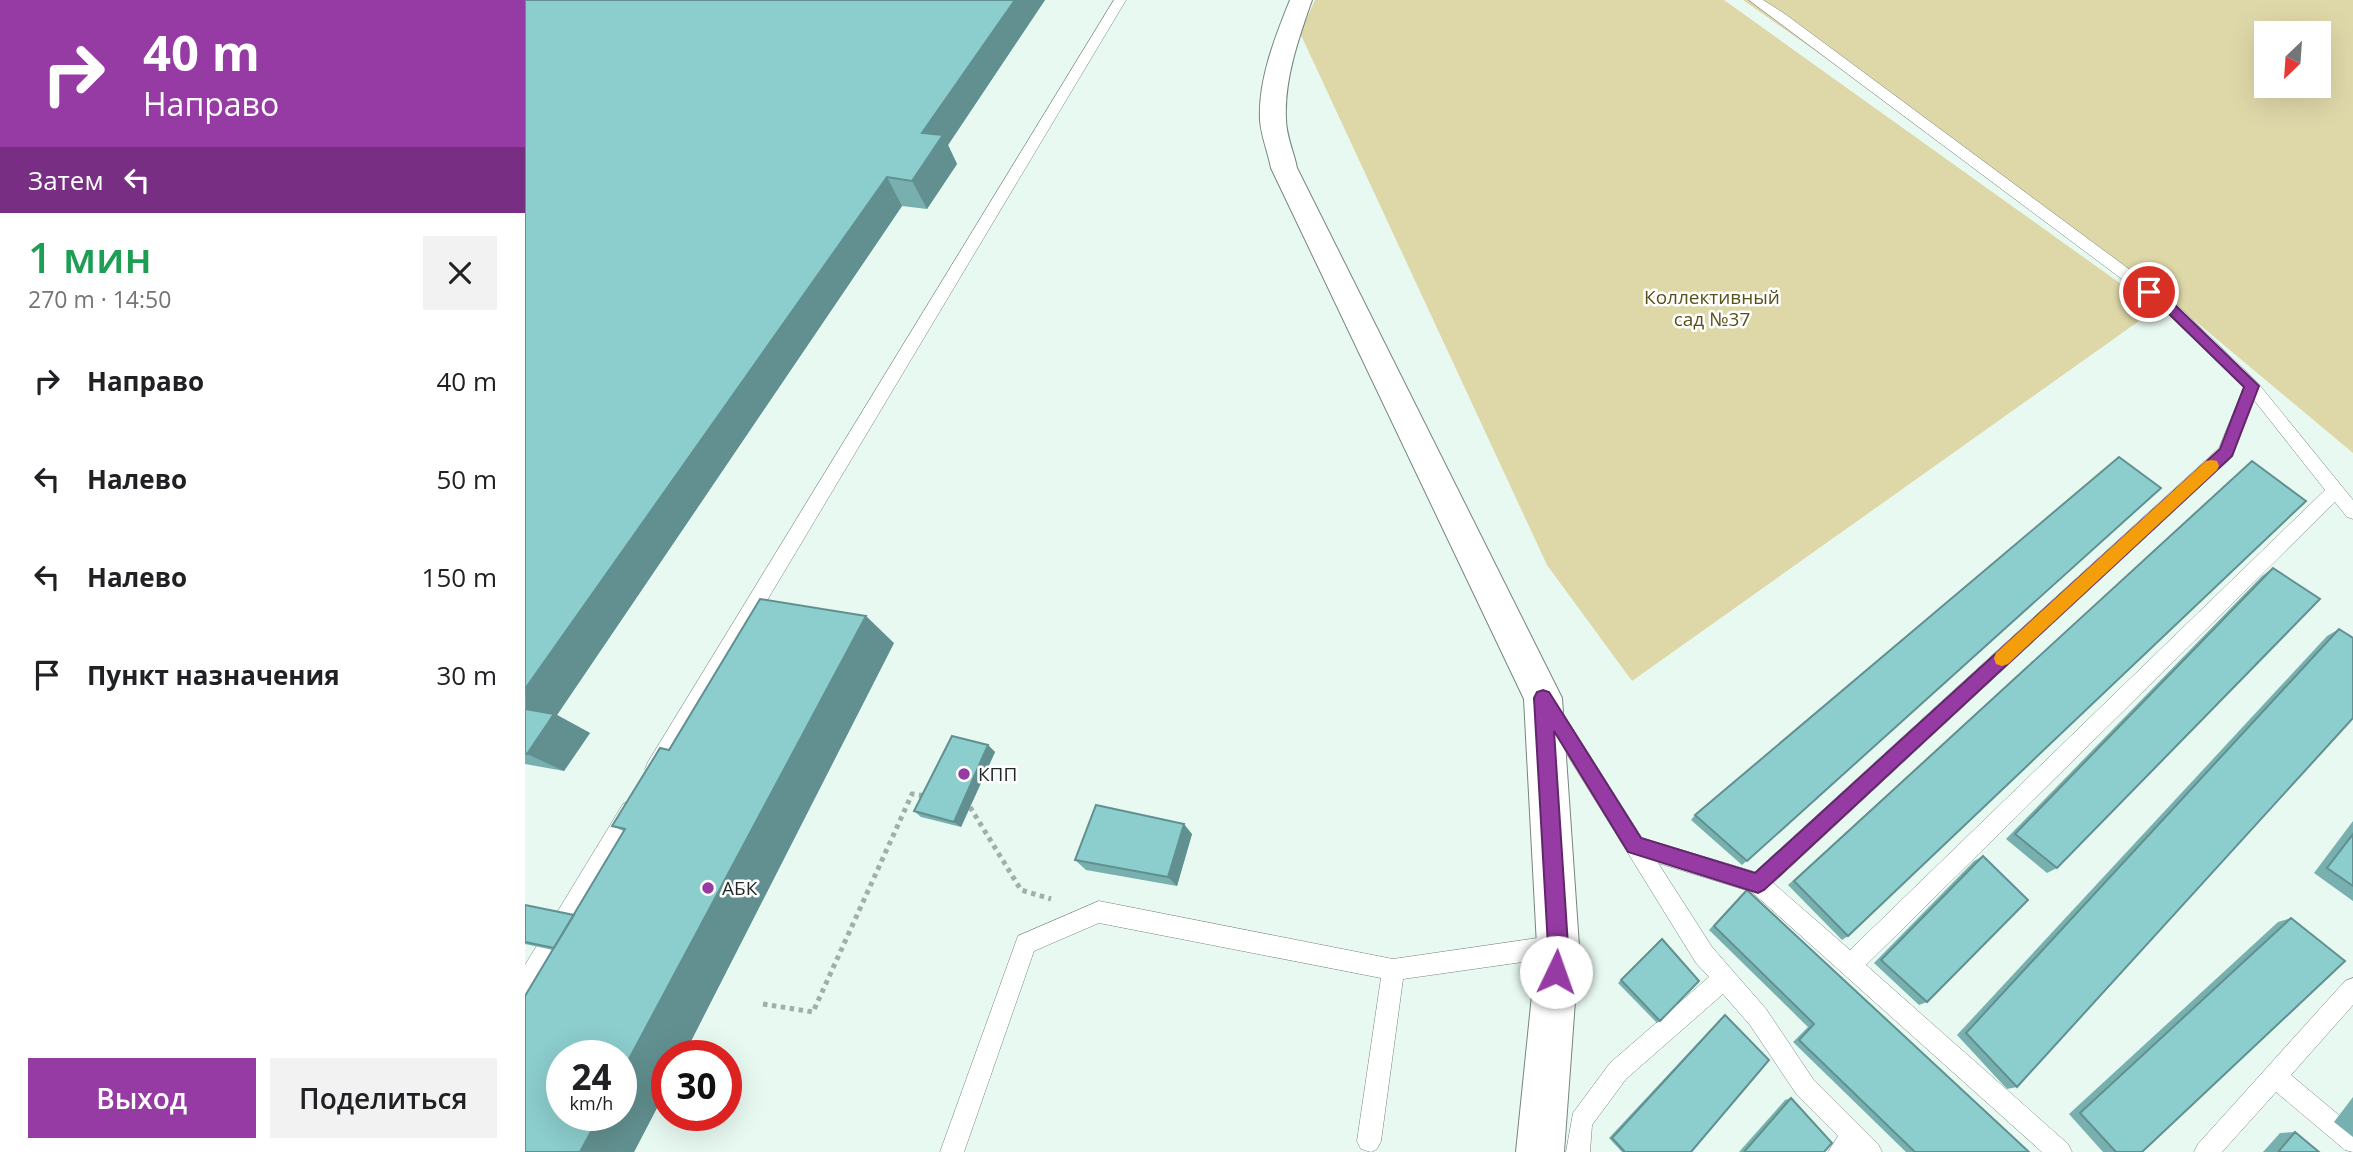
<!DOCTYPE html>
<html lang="ru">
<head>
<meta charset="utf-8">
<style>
  body { margin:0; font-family:"Open Sans",sans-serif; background:#f2f2f2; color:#202124; height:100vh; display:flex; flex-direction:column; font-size:26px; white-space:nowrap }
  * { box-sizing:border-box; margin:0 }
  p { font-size:23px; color:#757577 }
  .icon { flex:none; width:38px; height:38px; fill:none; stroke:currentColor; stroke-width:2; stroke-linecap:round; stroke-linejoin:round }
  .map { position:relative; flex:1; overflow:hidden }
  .details { display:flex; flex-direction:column; background:#fff; width:525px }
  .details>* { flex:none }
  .top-card { background:#963aa4; color:#fff; overflow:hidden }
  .needle { width:46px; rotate:205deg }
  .controls { position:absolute; left:1729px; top:21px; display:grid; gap:14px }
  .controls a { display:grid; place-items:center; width:77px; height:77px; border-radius:0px; background:#fff; box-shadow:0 7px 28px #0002; font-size:35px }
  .speed { position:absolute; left:21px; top:1040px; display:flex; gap:14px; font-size:35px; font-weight:700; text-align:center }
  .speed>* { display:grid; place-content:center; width:91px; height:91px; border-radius:50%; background:#fff; box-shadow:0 7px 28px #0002; line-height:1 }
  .speed small { font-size:18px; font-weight:400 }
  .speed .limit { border:10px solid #d22; background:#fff; color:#111 }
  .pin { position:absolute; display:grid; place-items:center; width:60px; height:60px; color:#fff; margin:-30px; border:4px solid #fff; border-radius:50%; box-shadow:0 2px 7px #0007 }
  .me { position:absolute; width:77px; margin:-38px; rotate:3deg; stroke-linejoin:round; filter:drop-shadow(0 0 5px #0008) }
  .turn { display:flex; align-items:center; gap:24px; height:147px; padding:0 28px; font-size:32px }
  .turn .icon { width:91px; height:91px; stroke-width:2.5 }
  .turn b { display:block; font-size:49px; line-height:60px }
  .then { display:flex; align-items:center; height:66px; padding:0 28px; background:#0003; gap:14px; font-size:26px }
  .round { display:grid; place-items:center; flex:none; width:74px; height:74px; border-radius:0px; background:#f2f2f2 }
  .headline { display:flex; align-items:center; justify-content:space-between; height:119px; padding:0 28px }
  h1 { font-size:42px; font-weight:600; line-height:52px; color:#1e9e55 }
  .cta { display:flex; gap:14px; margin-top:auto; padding:14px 28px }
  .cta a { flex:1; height:80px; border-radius:0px; background:#963aa4; color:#fff; font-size:28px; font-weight:600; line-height:80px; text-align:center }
  .cta a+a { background:#f2f2f2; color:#202124 }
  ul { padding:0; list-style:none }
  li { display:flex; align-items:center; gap:21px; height:98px; padding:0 28px }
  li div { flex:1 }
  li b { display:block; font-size:26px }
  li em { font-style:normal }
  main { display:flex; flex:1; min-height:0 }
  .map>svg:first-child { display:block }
</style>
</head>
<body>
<main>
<section class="details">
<div class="top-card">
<div class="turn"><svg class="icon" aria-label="right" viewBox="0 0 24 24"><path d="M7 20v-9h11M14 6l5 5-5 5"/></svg><div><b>40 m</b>Направо</div></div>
<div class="then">Затем<svg class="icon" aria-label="left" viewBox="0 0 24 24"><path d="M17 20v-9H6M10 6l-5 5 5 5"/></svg></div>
</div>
<div class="headline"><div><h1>1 мин</h1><p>270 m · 14:50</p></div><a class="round"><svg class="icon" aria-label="close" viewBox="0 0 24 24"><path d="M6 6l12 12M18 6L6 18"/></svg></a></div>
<ul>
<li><svg class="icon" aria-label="right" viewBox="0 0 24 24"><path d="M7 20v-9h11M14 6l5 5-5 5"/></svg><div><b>Направо</b></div><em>40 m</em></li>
<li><svg class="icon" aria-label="left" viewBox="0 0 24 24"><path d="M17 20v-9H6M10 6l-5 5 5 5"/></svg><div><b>Налево</b></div><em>50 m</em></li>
<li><svg class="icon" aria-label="left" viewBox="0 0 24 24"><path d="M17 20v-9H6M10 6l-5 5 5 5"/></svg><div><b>Налево</b></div><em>150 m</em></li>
<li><svg class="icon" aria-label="arrive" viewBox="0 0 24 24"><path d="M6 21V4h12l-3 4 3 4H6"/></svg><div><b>Пункт назначения</b></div><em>30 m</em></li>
</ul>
<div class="cta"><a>Выход</a><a>Поделиться</a></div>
</section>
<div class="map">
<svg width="1828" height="1152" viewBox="0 0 1828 1152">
  <rect width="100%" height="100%" fill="#e8f9f1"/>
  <!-- green -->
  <path fill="#ded8a9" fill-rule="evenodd" d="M 790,0 L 1199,0 L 1631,309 L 1107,681 L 1022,565 L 775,33 Z
    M 1218,0 L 1828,0 L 1828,453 L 1645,300 ZM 1741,33 L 1794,33 L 1794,86 L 1741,86 Z"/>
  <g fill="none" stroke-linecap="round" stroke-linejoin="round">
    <defs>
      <path id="lane" d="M 589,0 L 601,0 L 137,776 L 130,778 L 123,776 L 120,769 L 123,762 Z
        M 1224,0 L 1238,0 L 1260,14 L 1651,304 L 1732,382 L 1828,500 L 1828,519 L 1822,517 L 1810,502 L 1341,965 L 1543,1144 L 1547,1152 L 1517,1152 L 1227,892 L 1133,863 L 1187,947 L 1241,1009 L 1288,1079 L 1353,1144 L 1357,1152 L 1303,1152 L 1313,1136 L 1272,1095 L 1225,1025 L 1198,994 L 1101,1079 L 1067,1125 L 1065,1152 L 1041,1152 L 1048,1113 L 1085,1063 L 1184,977 L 1171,963 L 1020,719 L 1018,713 L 1020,707 L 1027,704 L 1034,707 L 1117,838 L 1230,872 L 1694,448 L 1719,387 L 1641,312 ZM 1729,400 L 1800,490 L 1325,950 L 1248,883 L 1707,457 Z
        M 105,801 L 112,804 L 115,811 L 112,818 L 8,993 L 0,996 L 0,965 L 98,804 Z
        M 574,901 L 868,959 L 1033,935 L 1041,938 L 1044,946 L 1041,954 L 1033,957 L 878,979 L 856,1141 L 852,1149 L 846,1152 L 836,1149 L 832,1141 L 856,978 L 574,923 L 509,951 L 439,1152 L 415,1152 L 493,936 Z
        M 1828,978 L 1828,1005 L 1766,1075 L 1828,1127 L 1828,1152 L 1820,1150 L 1751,1092 L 1697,1152 L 1669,1152 L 1673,1144 L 1820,981 Z"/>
      <path id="street" d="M 765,0 L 787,0 C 774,37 759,79 761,119 C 761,136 769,152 772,168 L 1037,698 L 1054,946 L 1039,1152 L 991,1152 L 1012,946 L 999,699 L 746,168 C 743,152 736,136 735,120 C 733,80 750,37 765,0 Z"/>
    </defs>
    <!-- lane casing -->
    <use href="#lane" stroke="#76857d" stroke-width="1"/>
    <!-- street casing -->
    <use href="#street" stroke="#76857d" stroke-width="2"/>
    <!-- path -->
    <path stroke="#a2afa9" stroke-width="5" stroke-dasharray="4.5 4.5" stroke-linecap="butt" d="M 445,807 L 496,890 L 526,899
      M 238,1004 L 288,1012 L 387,794 L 402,796"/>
    <!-- lane -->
    <use href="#lane" fill="#fff" fill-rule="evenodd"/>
    <!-- street -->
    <use href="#street" fill="#fff" fill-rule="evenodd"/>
  </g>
  <!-- wall -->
  <path fill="#78b0b0" d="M 0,0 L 520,0 L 423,145 L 432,164 L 402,209 L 377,206 L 32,715 L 65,733 L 39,771 L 0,764 Z
    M 1727,461 L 1323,936 L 1317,940 L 1263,885 Z
    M 1636,488 L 1217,865 L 1166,820 L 1170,815 Z
    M 1748,568 L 1532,868 L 1522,873 L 1481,839 L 1737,576 Z
    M 1814,629 L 1492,1087 L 1482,1089 L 1432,1035 L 1802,636 Z
    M 369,643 L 109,1152 L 0,1152 L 28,950 L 0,944 L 0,905 L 49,915 L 99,831 L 87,826 L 144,750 Z
    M 463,745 L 470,752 L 436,827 L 396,817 L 389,811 Z
    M 1828,821 L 1828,901 L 1789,873 Z
    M 667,834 L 652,886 L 561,870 L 550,860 Z
    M 1458,856 L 1402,1002 L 1394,1005 L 1349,963 L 1449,861 Z
    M 1217,894 L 1504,1152 L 1381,1152 L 1268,1042 L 1283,1027 L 1184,930 Z
    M 1766,918 L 1617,1152 L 1578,1152 L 1544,1114 L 1753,922 Z
    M 1137,939 L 1135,1021 L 1132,1023 L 1093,983 Z
    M 1200,1015 L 1166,1152 L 1097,1152 L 1084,1138 L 1196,1018 Z
    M 1828,1097 L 1828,1137 L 1809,1122 Z
    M 1266,1098 L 1299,1152 L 1214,1152 L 1260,1100 Z
    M 1770,1132 L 1794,1152 L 1738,1152 L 1755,1133 Z"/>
  <!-- shaded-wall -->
  <path fill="#629090" d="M 490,0 L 520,0 L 423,145 L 432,164 L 402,209 L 387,181 L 397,133 Z
    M 362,177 L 377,206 L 32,715 L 65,733 L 39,771 L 2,754 L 0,689 Z
    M 341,616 L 369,643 L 159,1055 L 142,1055 L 142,1089 L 109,1152 L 55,1152 L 75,1115 L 96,1115 L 96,1074 Z
    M 463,745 L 470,752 L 436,827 L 429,822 Z
    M 659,824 L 667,834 L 652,886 L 643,877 Z"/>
  <!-- building -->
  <path fill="#8ccdcd" stroke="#629090" stroke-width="2" d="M 0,0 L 490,0 L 397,133 L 418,135 L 387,181 L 362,177 L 0,689 Z
    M 1594,457 L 1636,488 L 1222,861 L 1170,815 Z
    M 1727,461 L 1781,501 L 1323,936 L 1269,881 Z
    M 1748,568 L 1795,599 L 1532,868 L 1490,834 Z
    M 235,599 L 341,616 L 96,1074 L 96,1055 L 37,1055 L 37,1115 L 75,1115 L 55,1152 L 0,1152 L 0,996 L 100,829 L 87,826 L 135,748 L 144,750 Z
    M 1814,629 L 1828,638 L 1828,718 L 1492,1087 L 1441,1033 Z
    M 0,709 L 29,714 L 2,754 L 0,753 Z
    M 427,736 L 463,745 L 429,822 L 389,811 Z
    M 571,805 L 659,824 L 643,877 L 550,860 Z
    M 1828,834 L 1828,886 L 1802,868 Z
    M 1458,856 L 1503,900 L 1402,1002 L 1356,960 Z
    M 1222,890 L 1504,1152 L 1390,1152 L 1274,1040 L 1289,1024 L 1189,926 Z
    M 0,905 L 49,915 L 29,948 L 0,942 Z
    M 1766,918 L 1820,961 L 1617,1152 L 1591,1152 L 1555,1113 Z
    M 1137,939 L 1174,981 L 1135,1021 L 1096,980 Z
    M 1200,1015 L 1244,1060 L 1166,1152 L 1100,1152 L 1087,1138 Z
    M 1266,1098 L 1307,1143 L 1299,1152 L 1219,1152 Z
    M 1770,1132 L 1794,1152 L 1753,1152 Z"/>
  <!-- route -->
  <path fill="#963aa4" stroke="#62266b" stroke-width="2" d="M 1624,287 L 1650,305 L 1734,386 L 1707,456 L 1239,890 L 1233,893 L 1103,852 L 1029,731 L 1043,946 L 1038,979 L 1031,982 L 1024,979 L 1021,972 L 1023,946 L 1009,698 L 1012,692 L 1018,690 L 1024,692 L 1116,838 L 1230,873 L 1695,449 L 1719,387 L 1641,311 L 1620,295 L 1618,292 Z"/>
  <!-- slow -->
  <path fill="#f59e0b" d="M 1687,460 L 1692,461 L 1694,466 L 1692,470 L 1483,664 L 1477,666 L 1471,664 L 1469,658 L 1471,653 L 1681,461 Z"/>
  <!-- markers -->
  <g fill="#963aa4" stroke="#fff" stroke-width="2.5">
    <circle cx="439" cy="774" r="7"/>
    <circle cx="183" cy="888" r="7"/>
  </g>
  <g text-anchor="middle" stroke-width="5" stroke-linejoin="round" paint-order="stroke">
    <!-- park labels -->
    <g font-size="19" fill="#595218" stroke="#fff">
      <text x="1187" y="304">Коллективный<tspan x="1187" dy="22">сад №37</tspan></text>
    </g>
    <!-- poi labels -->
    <g font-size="19" fill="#232926" stroke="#fff" text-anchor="start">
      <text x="453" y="781">КПП</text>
      <text x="197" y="895">АБК</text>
    </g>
  </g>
</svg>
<div class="controls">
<a><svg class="needle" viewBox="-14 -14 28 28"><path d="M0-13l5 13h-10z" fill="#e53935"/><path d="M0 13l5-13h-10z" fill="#757577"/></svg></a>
</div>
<div class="speed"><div>24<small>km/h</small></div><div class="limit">30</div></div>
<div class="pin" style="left:1624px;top:292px;background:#d93025"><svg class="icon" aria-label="arrive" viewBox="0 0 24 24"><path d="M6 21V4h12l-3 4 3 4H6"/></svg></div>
<svg class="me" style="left:1031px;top:972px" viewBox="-20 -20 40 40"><circle r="19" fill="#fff"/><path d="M0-13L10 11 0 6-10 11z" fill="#963aa4"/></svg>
</div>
</main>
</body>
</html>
